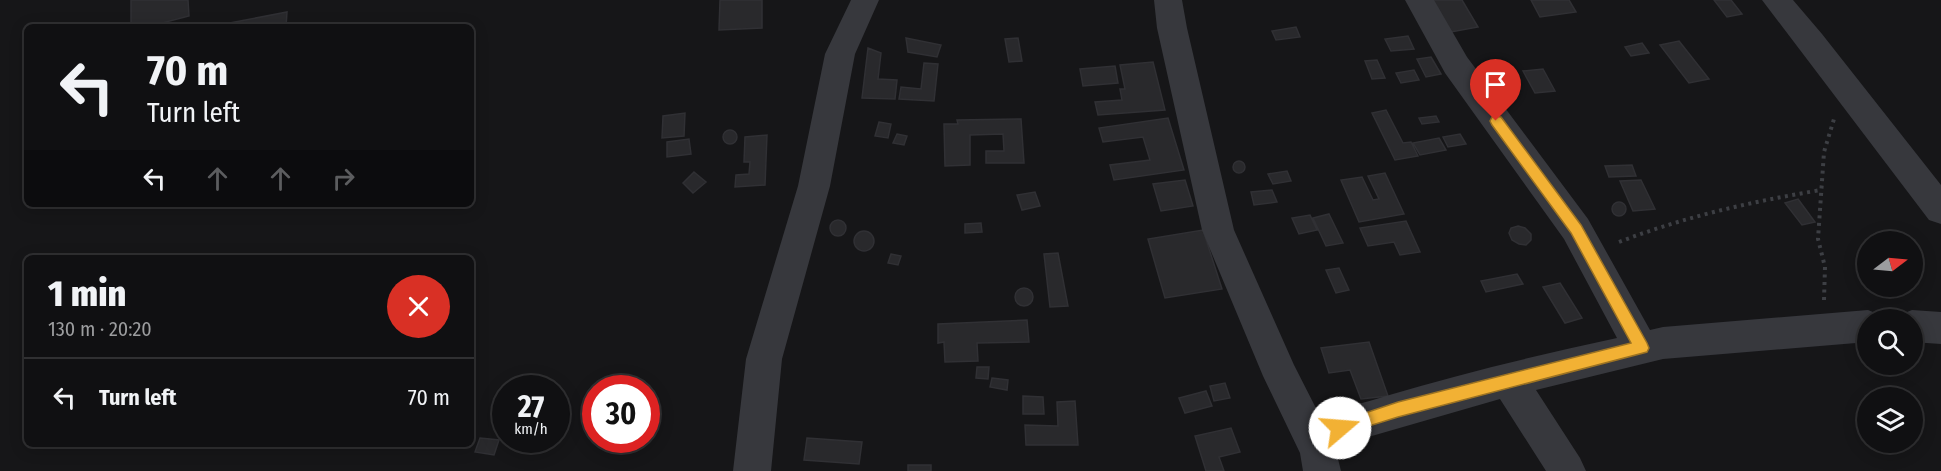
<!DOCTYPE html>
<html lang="en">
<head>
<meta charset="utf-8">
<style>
  body { margin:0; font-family:"Fira Sans Condensed",sans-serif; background:#19191b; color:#f1f3f6; height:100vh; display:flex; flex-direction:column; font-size:22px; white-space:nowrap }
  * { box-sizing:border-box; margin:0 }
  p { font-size:20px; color:#9c9d9f }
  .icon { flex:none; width:33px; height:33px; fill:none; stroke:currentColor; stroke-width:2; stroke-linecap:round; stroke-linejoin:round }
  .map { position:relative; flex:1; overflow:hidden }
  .details { position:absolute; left:24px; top:255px; width:450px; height:192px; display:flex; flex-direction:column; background:#101012; border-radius:9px; box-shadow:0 3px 15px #0003,0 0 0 2px #303032 }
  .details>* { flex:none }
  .guide { position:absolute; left:24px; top:24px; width:450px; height:183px; border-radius:9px; box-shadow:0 3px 15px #0003,0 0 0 2px #303032; background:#101012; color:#f1f3f6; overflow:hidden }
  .needle { width:39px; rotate:74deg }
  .controls { position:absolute; left:1857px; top:231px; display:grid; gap:12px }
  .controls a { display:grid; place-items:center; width:66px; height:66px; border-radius:50%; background:#101012; box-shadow:0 3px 15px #0003,0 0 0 2px #303032; font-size:30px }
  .speed { position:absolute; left:492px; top:375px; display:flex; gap:12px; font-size:30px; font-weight:700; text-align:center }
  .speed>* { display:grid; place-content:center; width:78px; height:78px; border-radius:50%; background:#101012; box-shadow:0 3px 15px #0003,0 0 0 2px #303032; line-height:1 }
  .speed small { font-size:15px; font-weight:400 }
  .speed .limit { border:9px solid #d22; background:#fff; color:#111 }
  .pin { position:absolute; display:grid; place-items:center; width:51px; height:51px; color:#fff; margin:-62px -26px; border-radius:50% 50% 50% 0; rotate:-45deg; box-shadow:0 0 6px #0007 }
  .pin .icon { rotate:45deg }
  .me { position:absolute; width:66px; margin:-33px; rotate:72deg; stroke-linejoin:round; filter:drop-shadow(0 0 4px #0008) }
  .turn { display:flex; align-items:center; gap:21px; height:126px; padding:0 24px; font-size:27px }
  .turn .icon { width:78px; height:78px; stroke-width:2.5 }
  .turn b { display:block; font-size:42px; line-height:51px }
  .lanes { display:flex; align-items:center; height:57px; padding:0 24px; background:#0003; justify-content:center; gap:30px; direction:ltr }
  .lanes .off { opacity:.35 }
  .round { display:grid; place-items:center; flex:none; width:63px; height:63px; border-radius:32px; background:#19191b }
  .summary { display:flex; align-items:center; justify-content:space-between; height:102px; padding:0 24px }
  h1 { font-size:36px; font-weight:800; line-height:45px }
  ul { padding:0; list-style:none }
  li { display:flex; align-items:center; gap:18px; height:78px; padding:0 24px; border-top:2px solid #303032 }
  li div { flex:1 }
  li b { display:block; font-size:22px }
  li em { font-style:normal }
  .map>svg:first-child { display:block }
</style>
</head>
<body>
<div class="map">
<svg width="1941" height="471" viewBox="0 0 1941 471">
  <rect width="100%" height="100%" fill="#161618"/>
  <!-- building -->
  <path fill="#29292c" stroke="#303034" stroke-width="1.5" d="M 131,0 L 188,0 L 189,16 L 147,27 L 131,27 Z
    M 720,0 L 762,0 L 762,28 L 719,30 Z
    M 1426,0 L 1462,0 L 1478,27 L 1451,32 Z
    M 1531,0 L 1569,0 L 1576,12 L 1540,17 Z
    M 1714,0 L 1731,0 L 1742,14 L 1727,17 Z
    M 287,12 L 286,27 L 229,27 L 230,23 Z
    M 1296,27 L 1300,37 L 1276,40 L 1272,31 Z
    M 1408,36 L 1414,49 L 1391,51 L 1385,39 Z
    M 906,38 L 941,45 L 937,57 L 908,52 Z
    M 1018,38 L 1022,61 L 1009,62 L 1005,39 Z
    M 1679,41 L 1709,79 L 1689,83 L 1660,45 Z
    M 1642,43 L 1649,53 L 1631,56 L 1625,47 Z
    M 868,48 L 881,53 L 878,79 L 897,80 L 895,99 L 862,98 Z
    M 1431,57 L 1441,74 L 1426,77 L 1417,59 Z
    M 1377,60 L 1385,78 L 1372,79 L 1365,61 Z
    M 1153,62 L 1165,110 L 1098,115 L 1095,102 L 1122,100 L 1120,89 L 1125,89 L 1120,65 Z
    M 924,63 L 938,64 L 934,101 L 899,99 L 901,87 L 921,89 Z
    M 1115,66 L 1118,83 L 1083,86 L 1080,69 Z
    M 1543,69 L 1555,91 L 1535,93 L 1523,71 Z
    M 1414,70 L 1419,80 L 1401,83 L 1396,73 Z
    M 1386,110 L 1403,143 L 1411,142 L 1418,156 L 1395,160 L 1372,113 Z
    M 685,113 L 684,136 L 662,138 L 663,116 Z
    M 1436,116 L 1439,122 L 1422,124 L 1419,118 Z
    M 1168,118 L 1184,170 L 1114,180 L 1110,165 L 1150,160 L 1143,137 L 1103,142 L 1099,128 Z
    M 1021,119 L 1024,163 L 986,163 L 986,151 L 1004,151 L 1003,134 L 970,135 L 970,165 L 945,166 L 944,124 L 958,124 L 957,120 Z
    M 879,122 L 891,124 L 888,138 L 875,136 Z
    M723 137a7 7 0 1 1 14 0a7 7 0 1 1-14 0Z
    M 897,134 L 907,136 L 904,145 L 893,143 Z
    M 1460,134 L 1466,144 L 1448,147 L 1443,137 Z
    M 767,135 L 765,185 L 735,187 L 736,175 L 749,174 L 750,162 L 744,162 L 745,137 Z
    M 1439,138 L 1446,150 L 1420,155 L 1413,143 Z
    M 689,139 L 691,154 L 667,157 L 667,142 Z
    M1233 167a6 6 0 1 1 12 0a6 6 0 1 1-12 0Z
    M 1632,165 L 1636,176 L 1609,177 L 1605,166 Z
    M 1287,171 L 1291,181 L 1273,184 L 1268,174 Z
    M 694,172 L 706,182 L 693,193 L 683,183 Z
    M 1385,173 L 1404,214 L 1359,222 L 1341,180 L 1362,177 L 1373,200 L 1379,199 L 1368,176 Z
    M 1185,180 L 1193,206 L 1161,211 L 1153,184 Z
    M 1641,180 L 1655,209 L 1633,211 L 1620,181 Z
    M 1272,190 L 1277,202 L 1254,205 L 1251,192 Z
    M 1035,192 L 1040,206 L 1022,210 L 1017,195 Z
    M 1798,199 L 1815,222 L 1802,225 L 1785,203 Z
    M1612 209a7 7 0 1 1 14 0a7 7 0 1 1-14 0Z
    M 1329,214 L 1343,243 L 1326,246 L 1313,218 Z
    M 1310,215 L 1317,230 L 1299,234 L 1292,218 Z
    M830 228a8 8 0 1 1 16 0a8 8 0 1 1-16 0Z
    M 1406,221 L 1420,252 L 1400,255 L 1394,242 L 1368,246 L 1360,228 Z
    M 981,223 L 982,232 L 965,233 L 965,224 Z
    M 1518,226 L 1525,228 L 1531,234 L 1531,240 L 1526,245 L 1519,244 L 1512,240 L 1509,233 L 1511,228 Z
    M 1203,230 L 1222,289 L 1165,298 L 1148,239 Z
    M854 241a10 10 0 1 1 20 0a10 10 0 1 1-20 0Z
    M 1058,253 L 1068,306 L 1050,307 L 1044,254 Z
    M 891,254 L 901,256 L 898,265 L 888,263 Z
    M 1339,268 L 1349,290 L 1336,293 L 1326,270 Z
    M 1517,274 L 1523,284 L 1486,292 L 1481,281 Z
    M 1560,283 L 1582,318 L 1565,323 L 1543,287 Z
    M1015 297a9 9 0 1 1 18 0a9 9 0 1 1-18 0Z
    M 1027,320 L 1029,342 L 977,343 L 978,361 L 945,362 L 944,342 L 938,343 L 938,324 Z
    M 1369,342 L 1388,396 L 1361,399 L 1350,370 L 1329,373 L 1321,348 Z
    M 977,367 L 989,367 L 988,379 L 976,378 Z
    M 992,378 L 1008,380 L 1007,390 L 990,387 Z
    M 1225,383 L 1230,398 L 1214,401 L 1210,386 Z
    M 1206,391 L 1212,406 L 1185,413 L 1179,398 Z
    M 1023,396 L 1043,397 L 1044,414 L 1023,414 Z
    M 1075,401 L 1078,445 L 1026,445 L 1025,425 L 1058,426 L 1057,402 Z
    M 1231,428 L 1240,452 L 1219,457 L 1224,471 L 1206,471 L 1195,436 Z
    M 480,438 L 499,440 L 494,455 L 475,452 Z
    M 807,438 L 862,442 L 859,464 L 804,460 Z
    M 908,465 L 931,465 L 931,471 L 908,471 Z"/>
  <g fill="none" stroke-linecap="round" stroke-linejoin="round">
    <!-- path -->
    <path stroke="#3d3f44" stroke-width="4" stroke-dasharray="3 4.5" stroke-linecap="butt" d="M 1619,242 C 1687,216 1750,202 1821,190
      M 1824,300 L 1825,267 L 1818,239 L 1824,152 L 1834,119"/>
    <!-- minor -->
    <path fill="#37383d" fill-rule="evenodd" d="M 851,0 L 879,0 L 855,54 L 830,186 L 782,359 L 771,471 L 733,471 L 746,359 L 798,186 L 825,54 Z
      M 1154,0 L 1182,0 L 1187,28 L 1234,230 L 1294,365 L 1322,420 C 1339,407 1365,403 1386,396 C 1462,373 1539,355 1617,338 L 1564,239 L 1445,73 L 1405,0 L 1434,0 L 1467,57 L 1588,219 L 1650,330 L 1663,327 L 1868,310 L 1880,315 L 1882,320 L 1868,320 L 1868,342 L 1663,359 L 1536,390 L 1580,458 L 1586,471 L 1546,471 L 1500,399 L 1351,442 L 1337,455 L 1341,471 L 1303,471 L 1300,453 L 1263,376 L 1202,230 L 1157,28 Z
      M 1762,0 L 1793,0 L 1822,34 L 1941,185 L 1941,224 L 1929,220 Z
      M 1912,310 L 1941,312 L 1941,344 L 1912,342 L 1912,320 L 1898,320 L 1900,315 Z"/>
  </g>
  <!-- route -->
  <path fill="#f2b134" stroke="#9d7322" stroke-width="1.5" d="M 1496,116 L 1501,117 L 1581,225 L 1647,343 L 1649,348 L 1647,352 L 1398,417 L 1340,435 L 1335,433 L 1333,428 L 1335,423 L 1398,402 L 1631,343 L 1571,233 L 1492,125 L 1490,121 L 1492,117 Z"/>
</svg>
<div class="controls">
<a><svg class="needle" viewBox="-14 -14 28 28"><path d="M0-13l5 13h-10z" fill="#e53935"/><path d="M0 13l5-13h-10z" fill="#9c9d9f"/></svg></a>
<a><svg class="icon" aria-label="search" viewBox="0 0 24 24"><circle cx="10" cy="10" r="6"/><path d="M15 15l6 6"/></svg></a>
<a><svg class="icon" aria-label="layers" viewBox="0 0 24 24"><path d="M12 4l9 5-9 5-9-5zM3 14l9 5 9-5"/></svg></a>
</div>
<div class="speed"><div>27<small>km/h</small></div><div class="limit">30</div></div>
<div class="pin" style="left:1496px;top:121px;background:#d93025"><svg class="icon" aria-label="arrive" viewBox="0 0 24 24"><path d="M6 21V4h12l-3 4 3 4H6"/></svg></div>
<svg class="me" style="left:1340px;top:428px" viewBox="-20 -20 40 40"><circle r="19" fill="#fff"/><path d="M0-13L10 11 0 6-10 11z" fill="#f2b134"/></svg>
<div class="guide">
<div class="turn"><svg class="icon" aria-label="left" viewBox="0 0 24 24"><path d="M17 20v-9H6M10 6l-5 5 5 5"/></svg><div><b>70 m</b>Turn left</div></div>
<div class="lanes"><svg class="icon" aria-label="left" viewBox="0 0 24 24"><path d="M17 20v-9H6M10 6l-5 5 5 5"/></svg><svg class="icon off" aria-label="ahead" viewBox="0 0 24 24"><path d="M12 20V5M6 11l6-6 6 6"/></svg><svg class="icon off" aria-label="ahead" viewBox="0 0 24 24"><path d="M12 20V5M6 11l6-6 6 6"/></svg><svg class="icon off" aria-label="right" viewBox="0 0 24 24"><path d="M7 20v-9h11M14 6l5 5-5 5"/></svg></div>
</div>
<section class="details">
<div class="summary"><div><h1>1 min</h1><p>130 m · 20:20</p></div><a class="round" style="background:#d93025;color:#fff"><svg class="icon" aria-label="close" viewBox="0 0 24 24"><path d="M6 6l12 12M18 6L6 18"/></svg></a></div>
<ul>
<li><svg class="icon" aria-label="left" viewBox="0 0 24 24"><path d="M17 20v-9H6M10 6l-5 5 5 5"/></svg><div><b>Turn left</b></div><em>70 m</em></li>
</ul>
</section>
</div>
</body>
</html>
